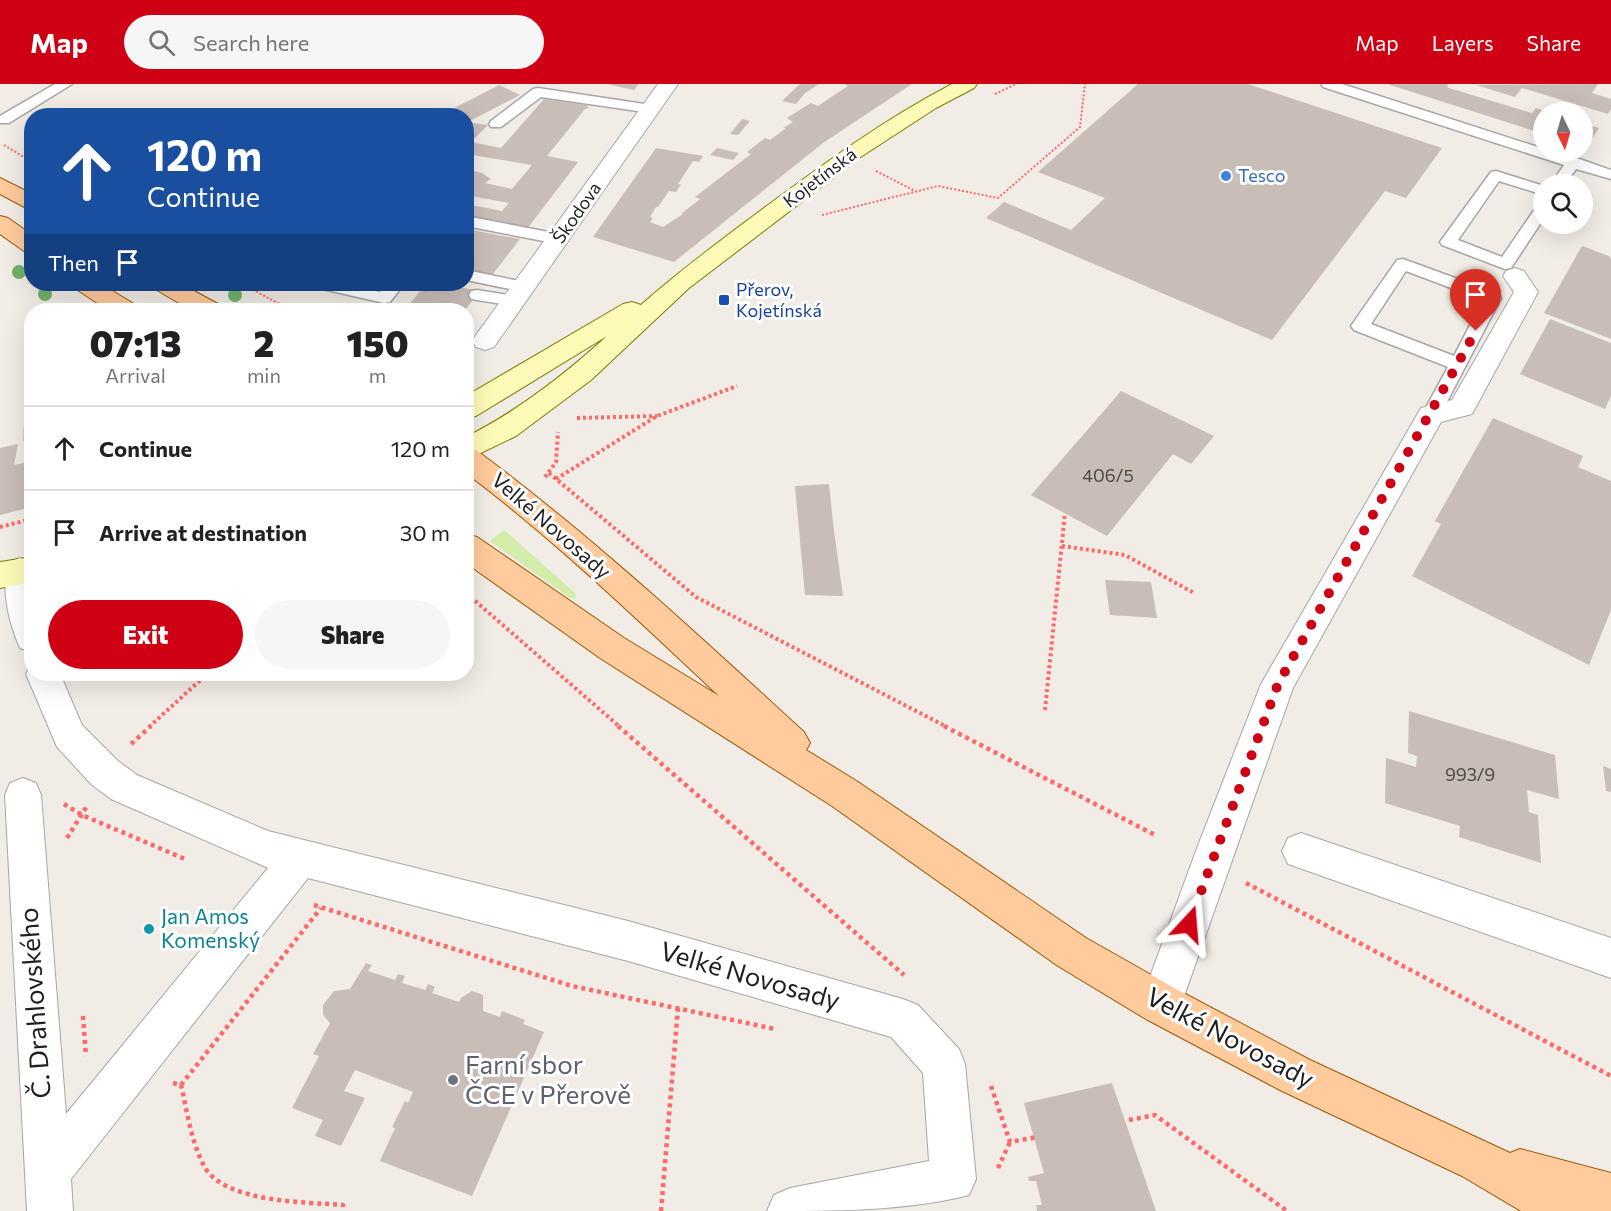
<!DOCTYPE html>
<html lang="en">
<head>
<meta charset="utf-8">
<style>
  body { margin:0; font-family:Commissioner,sans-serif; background:#f6f6f6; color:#202124; height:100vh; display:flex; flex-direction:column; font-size:22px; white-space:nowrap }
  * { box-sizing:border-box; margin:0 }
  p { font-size:20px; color:#757577 }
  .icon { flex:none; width:33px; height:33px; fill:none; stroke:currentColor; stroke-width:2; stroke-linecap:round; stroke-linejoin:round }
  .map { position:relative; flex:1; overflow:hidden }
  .drawer { position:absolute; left:24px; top:219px; width:450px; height:378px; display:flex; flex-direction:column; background:#fff; border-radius:24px; box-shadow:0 6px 24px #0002 }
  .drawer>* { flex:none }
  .hud { position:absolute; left:24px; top:24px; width:450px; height:183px; border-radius:24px; box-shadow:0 6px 24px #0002; background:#1a4fa0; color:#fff; overflow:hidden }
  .needle { width:39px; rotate:175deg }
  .buttons { position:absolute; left:1533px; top:18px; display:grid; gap:12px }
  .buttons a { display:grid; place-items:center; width:60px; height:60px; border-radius:50%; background:#fff; box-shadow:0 6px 24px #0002; font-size:30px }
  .pin { position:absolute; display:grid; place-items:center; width:51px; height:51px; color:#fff; margin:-62px -26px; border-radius:50% 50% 50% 0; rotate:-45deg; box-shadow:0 0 6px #0007 }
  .pin .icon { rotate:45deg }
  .me { position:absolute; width:66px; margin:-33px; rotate:19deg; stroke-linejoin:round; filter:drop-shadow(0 0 4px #0008) }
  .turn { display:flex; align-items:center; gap:21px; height:126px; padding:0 24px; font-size:27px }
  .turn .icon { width:78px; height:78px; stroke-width:2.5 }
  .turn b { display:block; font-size:42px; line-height:51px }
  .then { display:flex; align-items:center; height:57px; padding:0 24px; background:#0003; gap:12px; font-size:22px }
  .eta { display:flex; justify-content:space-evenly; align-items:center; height:102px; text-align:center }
  .eta b { font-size:36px; font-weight:800; line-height:42px }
  .button { display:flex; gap:12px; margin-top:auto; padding:12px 24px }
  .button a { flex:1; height:69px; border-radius:36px; background:#cf0014; color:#fff; font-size:24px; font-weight:800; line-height:69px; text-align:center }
  .button a+a { background:#f6f6f6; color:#202124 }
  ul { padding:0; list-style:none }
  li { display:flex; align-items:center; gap:18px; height:84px; padding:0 24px; border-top:2px solid #e0e0e0 }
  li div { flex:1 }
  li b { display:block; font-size:22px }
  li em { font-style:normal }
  header { display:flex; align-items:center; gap:36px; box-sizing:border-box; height:84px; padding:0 30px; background:#cf0014; color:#fff }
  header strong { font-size:28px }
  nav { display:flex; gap:33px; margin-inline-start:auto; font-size:21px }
  .search { width:420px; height:54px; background:#f6f6f6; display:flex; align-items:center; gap:15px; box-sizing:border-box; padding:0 21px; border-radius:33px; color:#757577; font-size:22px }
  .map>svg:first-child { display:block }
</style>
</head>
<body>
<header>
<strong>Map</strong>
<div class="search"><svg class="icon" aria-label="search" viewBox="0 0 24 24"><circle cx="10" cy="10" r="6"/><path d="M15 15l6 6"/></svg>Search here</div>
<nav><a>Map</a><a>Layers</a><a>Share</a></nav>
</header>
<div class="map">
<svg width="1611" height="1127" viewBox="0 0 1611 1127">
  <rect width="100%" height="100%" fill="#f1ece5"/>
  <!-- grass -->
  <path fill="#d1eda9" d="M 504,446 L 576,510 L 575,514 L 570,514 L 490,457 Z"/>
  <!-- building -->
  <path fill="#c9bdb8" d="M 607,0 L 639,0 L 634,6 Z
    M 800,0 L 819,0 L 805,9 L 796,20 L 782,17 Z
    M 843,0 L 912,0 L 823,59 L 674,178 L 593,153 L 656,64 L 703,72 L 699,78 L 693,77 L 678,100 L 681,101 L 676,108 L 669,107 L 658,123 L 656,123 L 650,133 L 653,134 L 650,138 L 663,143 L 683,130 L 681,130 L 700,115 L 695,113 L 751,70 L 747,68 L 765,54 L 770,56 L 786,44 L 783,44 L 793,38 L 787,34 L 811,19 L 818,22 L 848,2 Z
    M 1138,0 L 1248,0 L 1442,64 L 1406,114 L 1385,107 L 1272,256 L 986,134 L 1004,118 L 1071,146 L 1105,114 L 1038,88 Z
    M 1387,0 L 1449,0 L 1447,2 L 1449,4 L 1532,29 L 1536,24 L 1548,28 L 1544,28 L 1544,50 Z
    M 1598,0 L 1592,9 L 1611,15 L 1611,25 L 1608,30 L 1522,4 L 1515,13 L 1476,1 Z
    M 499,1 L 520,11 L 468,38 L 488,41 L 471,58 L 501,64 L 544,15 L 586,21 L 589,24 L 585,25 L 547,72 L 578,78 L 527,145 L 466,133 L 466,120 L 502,127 L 509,119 L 466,111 L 466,85 L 482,89 L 491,95 L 485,99 L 512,105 L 532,81 L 466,70 L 466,32 L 439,32 Z
    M 742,35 L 750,37 L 738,51 L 730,50 Z
    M 1582,39 L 1599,44 L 1586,64 L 1582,63 Z
    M 717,64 L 739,69 L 733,76 L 710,71 Z
    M 466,145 L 520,155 L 489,195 L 466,191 Z
    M 1582,162 L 1609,172 L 1611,175 L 1611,255 L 1544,229 Z
    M 426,200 L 442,200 L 480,207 L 465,226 L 396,226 L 401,221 L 408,222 Z
    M 1550,235 L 1611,259 L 1611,312 L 1605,325 L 1520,290 Z
    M 1121,307 L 1214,352 L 1191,380 L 1173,370 L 1107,452 L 1031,411 Z
    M 1493,334 L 1583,372 L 1578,383 L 1611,397 L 1611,526 L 1589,581 L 1412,492 L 1441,440 L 1435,437 Z
    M 32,335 L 32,356 L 25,358 L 23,357 L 24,337 Z
    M 18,360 L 14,381 L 29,378 L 32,372 L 32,423 L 0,431 L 0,364 Z
    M 829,400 L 833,439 L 843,512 L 805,511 L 795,402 Z
    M 1105,496 L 1151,498 L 1157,534 L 1110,531 Z
    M 1409,627 L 1555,671 L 1559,715 L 1527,706 L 1529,728 L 1538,731 L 1541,779 L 1459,753 L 1460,742 L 1385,719 L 1386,674 L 1416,683 L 1417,672 L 1408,669 Z
    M 1603,682 L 1611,685 L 1611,708 L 1606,707 Z
    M 366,879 L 372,881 L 368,887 L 395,896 L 398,890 L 405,892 L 402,899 L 425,906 L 428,900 L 435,903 L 432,909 L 459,918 L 461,914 L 472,907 L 483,911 L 483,927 L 500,933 L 502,927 L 525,936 L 523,940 L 544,948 L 472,1112 L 380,1077 L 395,1044 L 392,1043 L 405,1017 L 408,1019 L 413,1008 L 355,986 L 344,1007 L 365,1014 L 341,1062 L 315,1052 L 323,1036 L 292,1024 L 319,972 L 313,970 L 330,939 L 323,931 L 323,921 L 334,907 L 350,905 Z
    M 1112,999 L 1156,1127 L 1037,1127 L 1036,1121 L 1042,1121 L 1036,1097 L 1029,1097 L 1028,1093 L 1044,1089 L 1024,1019 Z"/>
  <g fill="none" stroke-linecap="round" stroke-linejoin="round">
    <defs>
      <path id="lane" d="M 55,0 L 72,0 L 9,39 L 0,39 L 0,32 Z
        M 1321,0 L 1342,0 L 1544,65 L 1544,68 C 1566,68 1589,79 1611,86 L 1611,95 L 1576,85 L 1565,100 L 1551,100 L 1564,81 L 1323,3 Z
        M 538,4 L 651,21 L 658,25 L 651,29 L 541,13 L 501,43 L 491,43 L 489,40 L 491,37 L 533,5 Z
        M 1496,87 L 1544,102 L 1544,111 L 1499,97 L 1458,156 L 1502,173 L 1539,119 L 1544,117 L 1544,134 L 1511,184 L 1505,185 L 1442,161 L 1440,158 L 1491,88 Z
        M 466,132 L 559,150 L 567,155 L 559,160 L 466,142 Z
        M 1403,175 L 1499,210 L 1501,214 L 1440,331 L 1438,336 L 1431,338 L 1424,336 L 1422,331 L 1448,283 L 1354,246 L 1351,242 L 1397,176 ZM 1406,187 L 1483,216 L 1454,272 L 1371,240 Z
        M 466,186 L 524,198 L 530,199 L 532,203 L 530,207 L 524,208 L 466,196 Z
        M 316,200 L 345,200 L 380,208 L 387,200 L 404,200 L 390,218 L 384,219 L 318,204 Z
        M 411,200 L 432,200 L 433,201 L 431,205 L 425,206 L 413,204 Z
        M 477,206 L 514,212 L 520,213 L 522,217 L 520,221 L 514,222 L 471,215 L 469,211 L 471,207 Z"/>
      <path id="street" d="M 658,0 L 678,0 L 494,263 L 485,266 L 476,263 L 472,257 L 476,251 Z
        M 1515,184 L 1524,187 L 1538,208 L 1472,330 L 1441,338 L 1293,604 L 1176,935 L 1161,941 L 1146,935 L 1140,920 L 1197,764 L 1261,600 L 1421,324 L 1452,316 L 1514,208 L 1503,192 L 1506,187 Z
        M 20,474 L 32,479 L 32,568 L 20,564 C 9,540 0,503 9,478 Z
        M 31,580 L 32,590 L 60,590 L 82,641 L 118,677 L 137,691 L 268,747 L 628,837 L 903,915 L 918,921 L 959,965 L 965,980 L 976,1095 L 969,1111 C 908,1127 832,1127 767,1127 L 774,1111 L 790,1104 L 929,1077 L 923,989 L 891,953 L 628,877 L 308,794 L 71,1095 L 73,1127 L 27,1127 L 5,711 L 10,699 L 23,694 L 36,699 L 41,711 L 66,1030 L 268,784 L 111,715 L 92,701 L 57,663 L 26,590 Z
        M 1301,749 L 1611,854 L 1611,894 L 1288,780 L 1282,767 L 1288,754 Z"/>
      <path id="secondary" d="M 952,0 L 977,0 L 974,4 L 936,24 L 859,74 L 689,204 L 591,296 L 516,352 L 466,376 L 466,353 C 518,327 564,291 607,252 L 476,332 L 466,335 L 466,312 L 623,220 L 632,218 L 641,221 C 679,187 720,157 760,127 C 822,81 883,36 952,0 Z
        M 32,473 L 32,498 L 0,504 L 0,478 Z"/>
      <path id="primary" d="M 0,94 L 32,110 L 32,127 L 0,110 Z
        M 0,132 L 8,134 L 32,151 L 32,169 L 24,167 L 0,150 Z
        M 73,200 L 101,200 L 134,220 L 138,226 L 108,226 L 76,205 Z
        M 152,200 L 181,200 L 218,220 L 222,226 L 191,226 L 155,205 Z
        M 466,363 L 476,366 C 592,452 698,551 804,648 L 810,659 L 806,666 L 858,698 L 1086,854 L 1176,905 L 1310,976 L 1510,1069 L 1520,1065 L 1611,1089 L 1611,1127 L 1521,1127 L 1462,1092 L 1280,1006 L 1146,935 L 1058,882 L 832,722 L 600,574 L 466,479 L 466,450 L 477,453 L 624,554 L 719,612 C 637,535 556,457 466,389 Z"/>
    </defs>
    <!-- lane casing -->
    <use href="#lane" stroke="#a6a6a6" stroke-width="3"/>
    <!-- street casing -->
    <use href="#street" stroke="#a6a6a6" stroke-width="2"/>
    <!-- secondary casing -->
    <use href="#secondary" stroke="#7b7d00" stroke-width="2"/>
    <!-- primary casing -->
    <use href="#primary" stroke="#9b5800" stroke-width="2"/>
    <!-- path-far2 -->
    <path stroke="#ff6968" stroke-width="2" stroke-dasharray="2 2" stroke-linecap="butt" d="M 995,10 L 1016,0
      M 4,61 L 32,78
      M 876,87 L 915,107
      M 822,131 L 938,102 L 998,114 L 1080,43 L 1085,0
      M 242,200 L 291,226"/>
    <!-- path-far1 -->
    <path stroke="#ff6968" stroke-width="4" stroke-dasharray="3 3" stroke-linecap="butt" d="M 577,334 L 657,332
      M 549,389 L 696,513 L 947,643
      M 545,393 L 556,378 L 558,348
      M 556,395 L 657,332 L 737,302
      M 0,443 L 32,435
      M 1062,462 L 1125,471 L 1194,509
      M 466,509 L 620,643
      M 1045,626 L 1065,429
      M 149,643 L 207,590"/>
    <!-- path -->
    <path stroke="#ff6968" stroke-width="4.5" stroke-dasharray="4 4" stroke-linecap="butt" d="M 618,642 L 904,891
      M 944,642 L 1155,751
      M 131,660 L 151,642
      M 64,720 L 82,731 L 185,775
      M 67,754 L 87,722
      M 1246,799 L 1611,992
      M 314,821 L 572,902 L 775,945
      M 83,932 L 86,972
      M 173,999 L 181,1001 C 187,1027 191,1057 204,1082 C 224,1119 306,1118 343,1121 L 343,1127
      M 181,1001 L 321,824
      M 991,1002 L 1010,1058 L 1037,1053
      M 1129,1036 L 1155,1031 L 1287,1127
      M 998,1084 L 1010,1058
      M 661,1127 L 678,924"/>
    <!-- lane -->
    <use href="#lane" fill="#fff" fill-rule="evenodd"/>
    <!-- street -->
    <use href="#street" fill="#fff" fill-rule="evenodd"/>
    <!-- secondary -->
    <use href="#secondary" fill="#fdfab7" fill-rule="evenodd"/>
    <!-- primary -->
    <use href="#primary" fill="#ffca9c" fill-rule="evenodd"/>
  </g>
  <!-- trees -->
  <g fill="#70b36a">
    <circle cx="19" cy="188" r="7"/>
    <circle cx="45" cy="210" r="7"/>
    <circle cx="235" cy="211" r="7"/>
  </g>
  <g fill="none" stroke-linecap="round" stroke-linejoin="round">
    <!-- route -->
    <path stroke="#cf0014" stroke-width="10" stroke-dasharray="0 18" d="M 1189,840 L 1278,600 L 1476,247"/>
  </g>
  <!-- markers -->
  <circle fill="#3f7fe0" stroke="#fff" stroke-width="2" cx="1226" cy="92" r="6"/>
  <rect fill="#1a4fb4" stroke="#fff" stroke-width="2" x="718" y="210" width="12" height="12" rx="3"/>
  <circle fill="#0f9aa8" stroke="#fff" stroke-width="2" cx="149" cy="845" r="6"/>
  <circle fill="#6b7280" stroke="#fff" stroke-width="2" cx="453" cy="996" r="6"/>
  <g text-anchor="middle" stroke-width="6" stroke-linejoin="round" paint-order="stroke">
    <!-- far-shop labels -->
    <g font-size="18" fill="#366cbe" stroke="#fff" text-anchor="start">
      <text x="1238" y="98">Tesco</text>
    </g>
    <!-- far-street labels -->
    <g font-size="18" fill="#1f1f1f" stroke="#fff">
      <text transform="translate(820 94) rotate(-37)" y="6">Kojetínská</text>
      <text transform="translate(577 129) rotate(-55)" y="6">Škodova</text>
    </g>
    <!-- far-transit labels -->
    <g font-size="18" fill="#164399" stroke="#fff" text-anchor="start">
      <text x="736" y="212">Přerov,<tspan x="736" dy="21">Kojetínská</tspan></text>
    </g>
    <!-- number labels -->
    <g font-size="18" fill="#4a4645">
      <text x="1108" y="398">406/5</text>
      <text x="1470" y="697">993/9</text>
    </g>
    <!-- street labels -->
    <g font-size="21" fill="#1f1f1f" stroke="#fff">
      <text transform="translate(551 442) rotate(41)" y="7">Velké Novosady</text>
    </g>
    <!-- culture labels -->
    <g font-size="21" fill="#0d838f" stroke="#fff" text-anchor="start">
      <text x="161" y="840">Jan Amos<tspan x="161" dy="24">Komenský</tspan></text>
    </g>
    <!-- near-street labels -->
    <g font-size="26" fill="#1f1f1f" stroke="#fff">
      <text transform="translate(750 892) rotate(16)" y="9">Velké Novosady</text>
      <text transform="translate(35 919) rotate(-94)" y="9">Č. Drahlovského</text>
      <text transform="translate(1230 954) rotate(28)" y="9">Velké Novosady</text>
    </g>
    <!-- near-worship labels -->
    <g font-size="26" fill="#5b616d" stroke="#fff" text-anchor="start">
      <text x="465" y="990">Farní sbor<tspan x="465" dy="30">ČCE v Přerově</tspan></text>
    </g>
  </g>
</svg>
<div class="buttons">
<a><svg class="needle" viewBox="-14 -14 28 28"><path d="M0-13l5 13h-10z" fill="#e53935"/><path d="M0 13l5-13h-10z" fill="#757577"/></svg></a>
<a><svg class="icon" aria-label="search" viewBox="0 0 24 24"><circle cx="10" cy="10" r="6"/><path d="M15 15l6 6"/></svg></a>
</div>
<div class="pin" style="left:1476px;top:247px;background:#d93025"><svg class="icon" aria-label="arrive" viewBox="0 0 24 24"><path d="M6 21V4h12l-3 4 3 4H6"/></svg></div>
<svg class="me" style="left:1189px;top:840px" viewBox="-20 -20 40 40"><path d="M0-17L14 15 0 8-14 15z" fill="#cf0014" stroke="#fff" stroke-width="4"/></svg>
<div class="hud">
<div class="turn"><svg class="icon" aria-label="ahead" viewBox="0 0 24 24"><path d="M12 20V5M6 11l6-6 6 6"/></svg><div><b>120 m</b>Continue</div></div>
<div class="then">Then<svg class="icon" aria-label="arrive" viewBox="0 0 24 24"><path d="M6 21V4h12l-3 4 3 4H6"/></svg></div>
</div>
<section class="drawer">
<div class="eta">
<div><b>07:13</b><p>Arrival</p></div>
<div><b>2</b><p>min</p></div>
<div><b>150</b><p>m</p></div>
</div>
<ul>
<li><svg class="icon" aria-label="ahead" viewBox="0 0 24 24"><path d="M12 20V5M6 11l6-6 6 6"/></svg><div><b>Continue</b></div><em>120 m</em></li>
<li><svg class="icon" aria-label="arrive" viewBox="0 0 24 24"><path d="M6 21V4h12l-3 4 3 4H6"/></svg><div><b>Arrive at destination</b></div><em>30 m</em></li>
</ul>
<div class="button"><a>Exit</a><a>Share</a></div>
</section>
</div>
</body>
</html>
